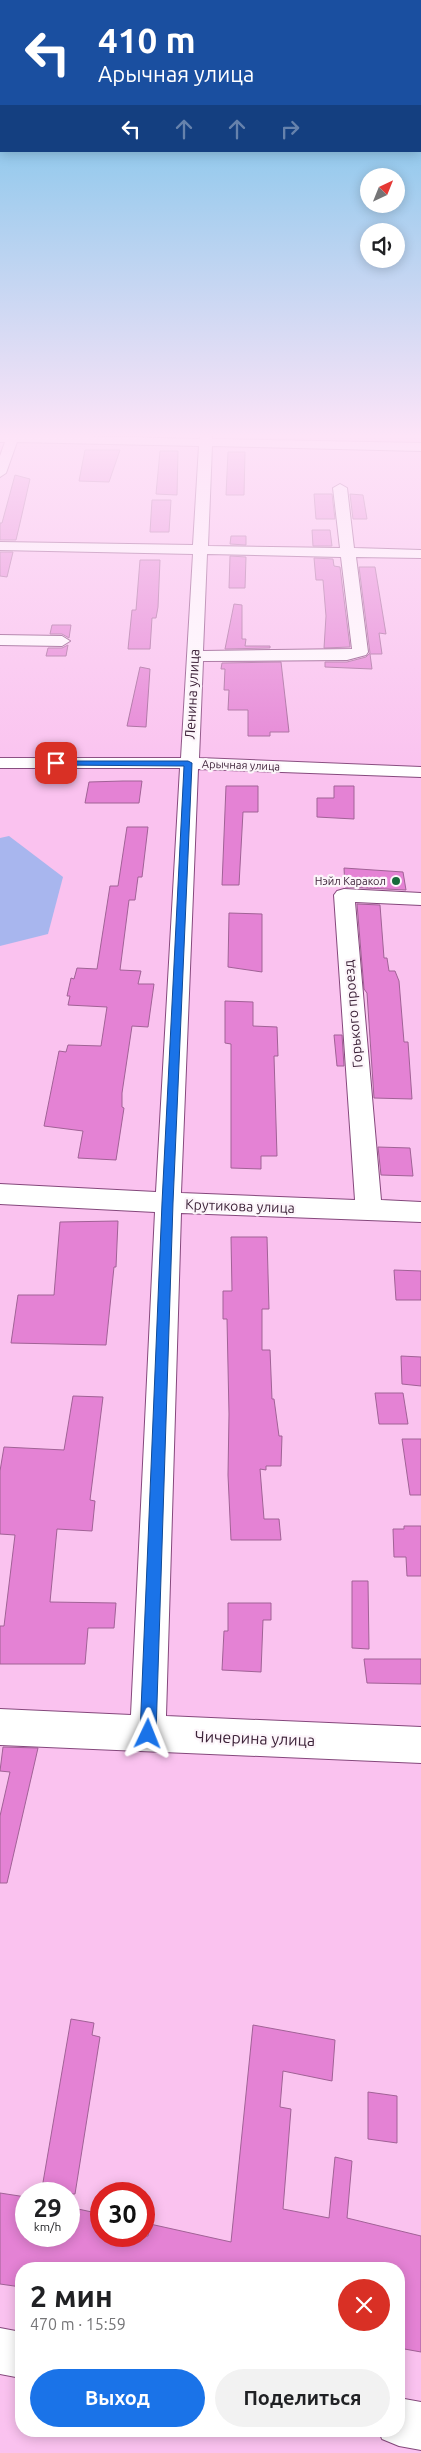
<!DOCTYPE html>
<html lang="ru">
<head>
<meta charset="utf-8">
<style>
  body { margin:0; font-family:Ubuntu,sans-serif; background:#f2f2f2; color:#202124; height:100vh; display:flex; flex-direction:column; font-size:19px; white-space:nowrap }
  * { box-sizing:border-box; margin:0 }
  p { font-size:16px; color:#757577 }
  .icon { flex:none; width:28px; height:28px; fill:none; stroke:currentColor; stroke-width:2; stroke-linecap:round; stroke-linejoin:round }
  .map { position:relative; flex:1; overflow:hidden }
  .sheet { position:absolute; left:15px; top:2262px; width:390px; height:175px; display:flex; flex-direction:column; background:#fff; border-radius:20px; box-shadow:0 2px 12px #0003 }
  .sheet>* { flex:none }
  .top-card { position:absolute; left:0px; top:0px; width:421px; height:152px; box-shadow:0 2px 12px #0003; background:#1a4fa0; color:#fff; overflow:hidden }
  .needle { width:32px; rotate:43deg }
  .buttons { position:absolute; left:360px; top:168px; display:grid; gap:10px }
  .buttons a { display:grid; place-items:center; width:45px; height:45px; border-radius:50%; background:#fff; box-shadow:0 2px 12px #0003; font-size:25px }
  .speed { position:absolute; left:15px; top:2182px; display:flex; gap:10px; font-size:25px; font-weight:700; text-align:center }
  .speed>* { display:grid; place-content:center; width:65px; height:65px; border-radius:50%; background:#fff; box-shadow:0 2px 12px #0003; line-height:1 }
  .speed small { font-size:12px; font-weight:400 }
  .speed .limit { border:8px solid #d22; background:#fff; color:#111 }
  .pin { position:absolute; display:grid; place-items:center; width:42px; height:42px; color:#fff; margin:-21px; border-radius:10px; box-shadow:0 2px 8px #0006 }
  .me { position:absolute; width:55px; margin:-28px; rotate:2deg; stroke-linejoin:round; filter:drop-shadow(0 0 4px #0008) }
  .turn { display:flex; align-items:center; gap:18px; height:105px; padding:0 15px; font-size:22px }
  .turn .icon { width:65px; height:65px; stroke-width:2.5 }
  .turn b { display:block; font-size:35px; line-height:42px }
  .lanes { display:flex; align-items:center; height:48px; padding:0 15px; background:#0003; justify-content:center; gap:25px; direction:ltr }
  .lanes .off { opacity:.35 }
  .round { display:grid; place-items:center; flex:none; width:52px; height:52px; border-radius:26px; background:#f2f2f2 }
  .summary { display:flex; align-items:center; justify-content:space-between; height:85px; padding:0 15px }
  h1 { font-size:30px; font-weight:700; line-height:38px }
  .primary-button { display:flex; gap:10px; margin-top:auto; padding:10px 15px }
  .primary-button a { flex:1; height:58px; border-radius:30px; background:#1a73e8; color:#fff; font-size:20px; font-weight:700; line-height:58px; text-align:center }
  .primary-button a+a { background:#f2f2f2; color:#202124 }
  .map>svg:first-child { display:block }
</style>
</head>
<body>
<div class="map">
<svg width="421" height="2453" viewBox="0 0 421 2453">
  <rect width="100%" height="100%" fill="#fac2ef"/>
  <!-- green -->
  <path fill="#a8b6ee" d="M 9,836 L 63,877 L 48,934 L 0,946 L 0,838 Z"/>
  <!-- building -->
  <path fill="#e482d4" stroke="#a16296" d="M 85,450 L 120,450 L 109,482 L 79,481 Z
    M 160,451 L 178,451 L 177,495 L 156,494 Z
    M 228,452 L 245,452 L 244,495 L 226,495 Z
    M 15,475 L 30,479 L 20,523 L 16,540 L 0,540 L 0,523 L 2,523 Z
    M 314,494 L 332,494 L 335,519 L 316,519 Z
    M 350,494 L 363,495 L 367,519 L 353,519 Z
    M 152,500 L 171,500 L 169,532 L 150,532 Z
    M 312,530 L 330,530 L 332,546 L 313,546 Z
    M 231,536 L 246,536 L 246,545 L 230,544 Z
    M 0,552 L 13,552 L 7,577 L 0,576 Z
    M 230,556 L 246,557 L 245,588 L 229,588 Z
    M 314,558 L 333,559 L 334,566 L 340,567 L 350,647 L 324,648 L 326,616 L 323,580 L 316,580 Z
    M 140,560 L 160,560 L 158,607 L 156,618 L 152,618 L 150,649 L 128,649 L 132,610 L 136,610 Z
    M 359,567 L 375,567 L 386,634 L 379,633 L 382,654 L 370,654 L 372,669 L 325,667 L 325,662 L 347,662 L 366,657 L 370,653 Z
    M 234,604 L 242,605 L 242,639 L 246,639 L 245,646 L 270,646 L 270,648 L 225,649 Z
    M 52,625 L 71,625 L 69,638 L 62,634 L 50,634 Z
    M 68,645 L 66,656 L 46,656 L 48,648 L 62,648 Z
    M 281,662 L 289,732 L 270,732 L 270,736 L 248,736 L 248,710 L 228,710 L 229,690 L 224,690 L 225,669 L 221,669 L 222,663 Z
    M 140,667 L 150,669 L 146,727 L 127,726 Z
    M 123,781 L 142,781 L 139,803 L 85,803 L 89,782 Z
    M 226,786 L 258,786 L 258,812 L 243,812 L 239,885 L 222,885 Z
    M 334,786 L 354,786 L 354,819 L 317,817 L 317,798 L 334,798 Z
    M 127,827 L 148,827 L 142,877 L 138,877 L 135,900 L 129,900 L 120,970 L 141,971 L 138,984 L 154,984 L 148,1027 L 132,1026 L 122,1093 L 122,1107 L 124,1108 L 116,1160 L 78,1158 L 83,1131 L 44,1126 L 59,1051 L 66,1052 L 68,1045 L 101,1046 L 107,1007 L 68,1005 L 70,996 L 67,996 L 71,978 L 74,979 L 77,968 L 97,969 L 110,886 L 118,886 Z
    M 344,868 L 403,872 L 406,890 L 345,887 Z
    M 357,904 L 380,905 L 384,958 L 387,958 L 389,971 L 395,971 L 399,981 L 404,1042 L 408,1042 L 412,1099 L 374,1098 L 367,993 L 364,989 Z
    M 229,913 L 262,914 L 262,972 L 228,967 Z
    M 225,1001 L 253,1002 L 253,1026 L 277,1027 L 278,1056 L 274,1056 L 277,1156 L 261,1156 L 261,1169 L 231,1168 L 231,1044 L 225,1043 Z
    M 334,1035 L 342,1035 L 344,1066 L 337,1066 Z
    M 378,1147 L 410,1148 L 413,1176 L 381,1175 Z
    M 118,1221 L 116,1267 L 114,1267 L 106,1345 L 11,1343 L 18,1295 L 54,1295 L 60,1222 Z
    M 231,1237 L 267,1237 L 269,1309 L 262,1309 L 262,1350 L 270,1350 L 272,1399 L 274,1399 L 279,1436 L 282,1436 L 281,1466 L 266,1466 L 266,1470 L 260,1469 L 264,1519 L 279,1519 L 281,1540 L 231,1540 L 228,1475 L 229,1414 L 227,1319 L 223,1319 L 223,1291 L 232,1291 Z
    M 394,1270 L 421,1271 L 421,1300 L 396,1300 Z
    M 401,1356 L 421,1357 L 421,1386 L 402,1384 Z
    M 375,1393 L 403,1393 L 408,1424 L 379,1424 Z
    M 73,1396 L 103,1397 L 90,1500 L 95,1501 L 92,1531 L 57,1529 L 50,1602 L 116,1603 L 114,1628 L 88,1628 L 85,1664 L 0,1664 L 0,1626 L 4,1626 L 15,1535 L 0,1534 L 0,1471 L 4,1447 L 64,1450 Z
    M 402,1439 L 421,1439 L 421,1495 L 410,1495 Z
    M 404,1526 L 421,1526 L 421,1576 L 407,1576 L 406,1557 L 394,1557 L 393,1529 L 404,1529 Z
    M 352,1581 L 368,1581 L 369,1649 L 352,1648 Z
    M 228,1603 L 271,1603 L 271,1620 L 263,1620 L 261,1672 L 222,1670 L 224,1631 L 228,1631 Z
    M 364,1659 L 421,1659 L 421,1684 L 367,1683 Z
    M 3,1747 L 38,1748 L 7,1883 L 0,1883 L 0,1816 L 10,1772 L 0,1771 Z
    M 71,2019 L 94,2023 L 92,2035 L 100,2037 L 75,2194 L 41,2194 Z
    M 253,2025 L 335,2040 L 332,2081 L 283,2071 L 280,2107 L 291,2109 L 283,2209 L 329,2218 L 335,2157 L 352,2161 L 347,2218 L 421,2236 L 421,2352 L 399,2348 L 399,2269 L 21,2269 L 21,2287 L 0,2284 L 0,2193 L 26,2197 L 26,2236 L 69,2236 L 69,2207 L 101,2214 L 101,2236 L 148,2236 L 150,2224 L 231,2242 Z
    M 368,2092 L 397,2096 L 397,2143 L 368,2139 Z"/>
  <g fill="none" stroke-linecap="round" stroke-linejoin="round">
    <defs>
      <path id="minor" d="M 0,434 L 200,439 L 200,434 L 212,434 L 212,439 L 421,443 L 421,451 L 212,446 L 208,546 L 340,548 L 333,488 L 340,484 L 347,488 L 354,548 L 421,550 L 421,558 L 356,557 L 368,652 L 366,655 L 347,660 L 203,661 L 199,758 L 421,767 L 421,777 L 198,769 L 181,1193 L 355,1200 L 334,895 L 337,891 L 344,889 L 421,893 L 421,905 L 355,902 L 381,1200 L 421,1202 L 421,1222 L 181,1213 L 166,1716 L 421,1727 L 421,1763 L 0,1745 L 0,1709 L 131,1715 L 155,1212 L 0,1204 L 0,1184 L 156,1192 L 180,768 L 0,768 L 0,758 L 181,758 L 193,554 L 0,550 L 0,542 L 193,545 L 199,446 L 17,442 L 6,473 L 0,477 L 0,456 L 5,442 L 0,442 ZM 207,554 L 341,557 L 352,649 L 203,651 Z
        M 0,635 L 62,636 L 70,641 L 62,646 L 0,645 Z
        M 0,2328 L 21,2332 L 21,2378 L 0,2374 Z
        M 399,2398 L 421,2402 L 421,2450 L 399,2446 L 382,2439 L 379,2431 L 399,2431 Z"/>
    </defs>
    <!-- minor casing -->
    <use href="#minor" stroke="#85487c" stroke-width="2"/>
    <!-- minor -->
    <use href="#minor" fill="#fff" fill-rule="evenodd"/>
  </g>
  <!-- sky -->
  <linearGradient id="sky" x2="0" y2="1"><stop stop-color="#5ebce7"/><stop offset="0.56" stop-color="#fde4f8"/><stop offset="1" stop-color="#fde4f8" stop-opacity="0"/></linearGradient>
  <rect width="421" height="778" fill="url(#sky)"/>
  <!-- route -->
  <path fill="#1a73e8" stroke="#114b97" d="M 54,761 L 188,761 L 192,763 L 173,1203 L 156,1734 L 153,1739 L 148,1742 L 143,1739 L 140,1734 L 162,1203 L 184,766 L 56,765 L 54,765 Z"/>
  <!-- markers -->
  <circle fill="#176a3b" stroke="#fcf5fa" stroke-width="2" cx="396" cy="881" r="5"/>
  <g text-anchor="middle" stroke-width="4.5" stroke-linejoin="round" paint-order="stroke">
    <!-- far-street labels -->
    <g font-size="11" fill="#3e243a" stroke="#fcf5fa">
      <text transform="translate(241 765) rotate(2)" y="4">Арычная улица</text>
    </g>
    <!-- far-poi labels -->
    <g font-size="11" fill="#3e243a" stroke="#fcf5fa" text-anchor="end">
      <text x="386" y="885">Нэйл Каракол</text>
    </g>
    <!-- street labels -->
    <g font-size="14" fill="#3e243a" stroke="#fcf5fa">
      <text transform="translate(192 694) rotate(-87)" y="5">Ленина улица</text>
      <text transform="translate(353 1014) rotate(-95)" y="5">Горького проезд</text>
      <text transform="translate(240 1206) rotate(2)" y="5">Крутикова улица</text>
    </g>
    <!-- near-street labels -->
    <g font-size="16" fill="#3e243a" stroke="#fcf5fa">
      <text transform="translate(255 1738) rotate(2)" y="6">Чичерина улица</text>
    </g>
  </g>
</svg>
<div class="buttons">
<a><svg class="needle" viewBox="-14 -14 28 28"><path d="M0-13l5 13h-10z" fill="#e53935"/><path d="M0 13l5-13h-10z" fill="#757577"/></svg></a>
<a><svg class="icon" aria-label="sound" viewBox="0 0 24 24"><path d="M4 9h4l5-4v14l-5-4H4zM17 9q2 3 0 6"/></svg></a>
</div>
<div class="speed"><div>29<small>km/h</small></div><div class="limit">30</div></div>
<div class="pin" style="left:56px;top:763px;background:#d93025"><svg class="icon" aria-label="arrive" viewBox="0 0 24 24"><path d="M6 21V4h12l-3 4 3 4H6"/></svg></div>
<svg class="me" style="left:148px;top:1734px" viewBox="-20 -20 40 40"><path d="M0-17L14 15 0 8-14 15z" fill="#1a73e8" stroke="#fff" stroke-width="4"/></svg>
<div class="top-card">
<div class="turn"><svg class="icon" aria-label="left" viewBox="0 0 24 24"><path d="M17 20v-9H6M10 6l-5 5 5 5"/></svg><div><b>410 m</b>Арычная улица</div></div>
<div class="lanes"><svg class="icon" aria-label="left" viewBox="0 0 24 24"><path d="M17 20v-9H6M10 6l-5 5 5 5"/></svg><svg class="icon off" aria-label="ahead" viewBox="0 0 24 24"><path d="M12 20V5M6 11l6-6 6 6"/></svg><svg class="icon off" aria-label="ahead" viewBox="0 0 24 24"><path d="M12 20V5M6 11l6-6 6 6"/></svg><svg class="icon off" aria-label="right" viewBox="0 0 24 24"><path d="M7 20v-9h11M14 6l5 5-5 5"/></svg></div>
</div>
<section class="sheet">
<div class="summary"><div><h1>2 мин</h1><p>470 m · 15:59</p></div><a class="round" style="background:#d93025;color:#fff"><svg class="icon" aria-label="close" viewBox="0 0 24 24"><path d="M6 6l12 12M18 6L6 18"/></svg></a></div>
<div class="primary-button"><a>Выход</a><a>Поделиться</a></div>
</section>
</div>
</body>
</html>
